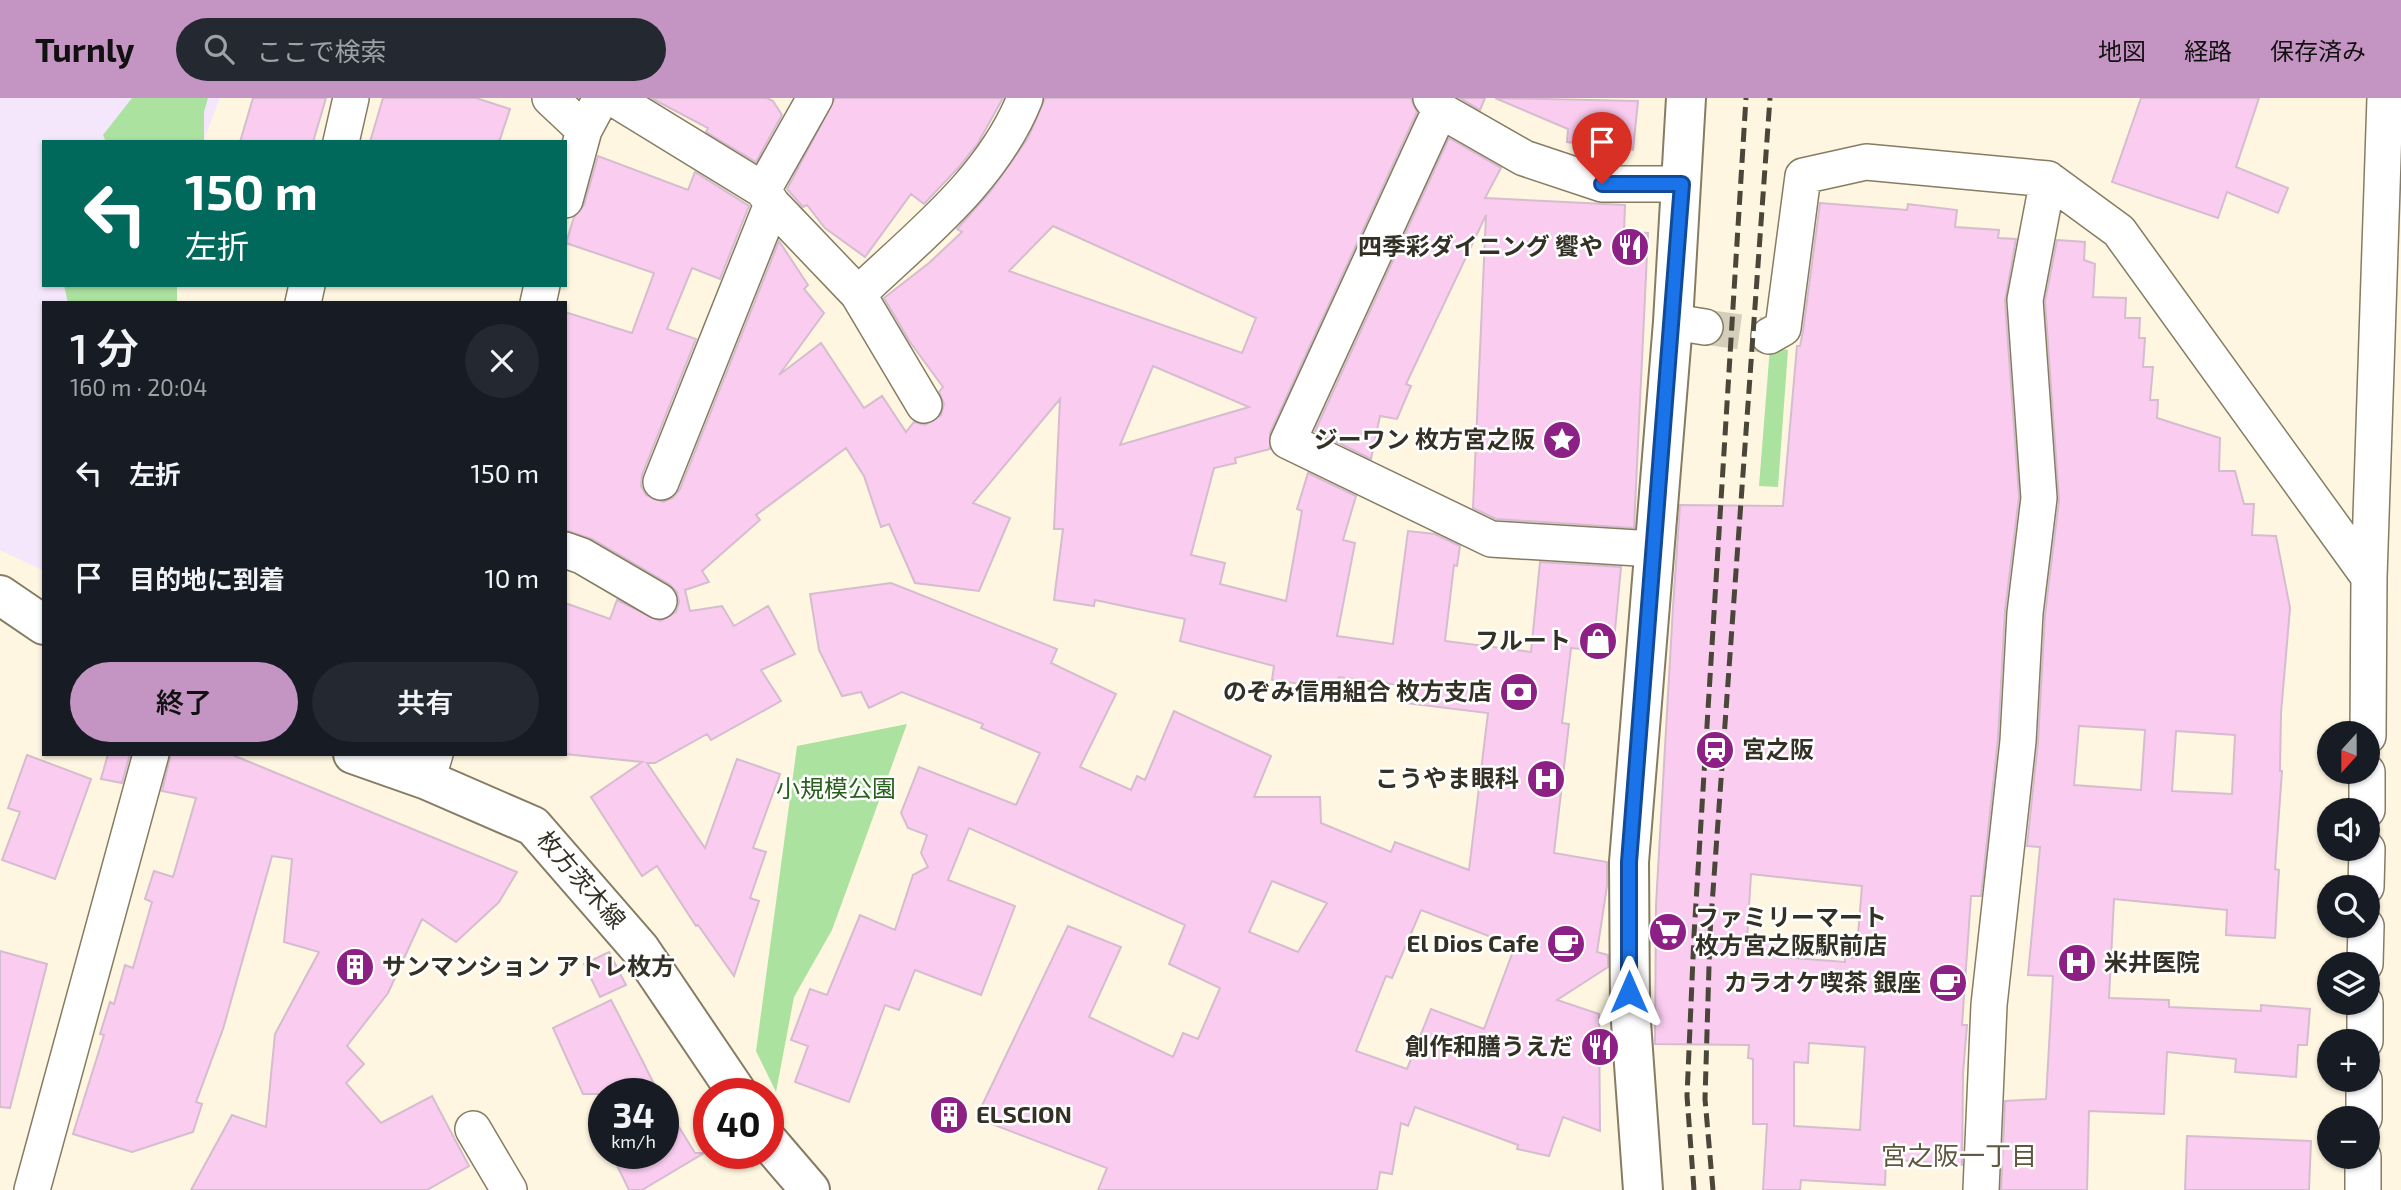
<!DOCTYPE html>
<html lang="ja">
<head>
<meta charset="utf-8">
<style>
  body { margin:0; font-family:"Exo 2","Noto Sans JP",sans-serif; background:#242831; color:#f1f3f6; height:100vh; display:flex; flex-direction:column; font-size:26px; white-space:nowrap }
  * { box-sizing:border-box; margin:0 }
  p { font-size:23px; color:#9ea1a6 }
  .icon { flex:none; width:38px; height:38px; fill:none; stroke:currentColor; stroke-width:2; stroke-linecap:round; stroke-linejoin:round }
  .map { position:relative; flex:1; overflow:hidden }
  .panel { position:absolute; left:42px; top:203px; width:525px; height:455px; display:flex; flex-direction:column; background:#171b24; border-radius:0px; box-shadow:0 2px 5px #0004 }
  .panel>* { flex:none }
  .hud { position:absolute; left:42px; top:42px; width:525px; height:147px; border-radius:0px; box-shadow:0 2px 5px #0004; background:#00695c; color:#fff; overflow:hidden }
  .needle { width:46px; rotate:201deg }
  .controls { position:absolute; left:2317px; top:623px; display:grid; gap:14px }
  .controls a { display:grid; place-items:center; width:63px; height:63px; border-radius:50%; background:#171b24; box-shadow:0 2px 5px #0004; font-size:35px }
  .speed { position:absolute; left:588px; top:980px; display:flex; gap:14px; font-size:35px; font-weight:700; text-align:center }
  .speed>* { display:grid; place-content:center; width:91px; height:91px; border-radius:50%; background:#171b24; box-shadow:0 2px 5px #0004; line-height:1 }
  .speed small { font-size:18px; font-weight:400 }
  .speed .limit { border:10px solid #d22; background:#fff; color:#111 }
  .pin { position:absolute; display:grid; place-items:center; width:60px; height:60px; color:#fff; margin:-72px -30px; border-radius:50% 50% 50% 0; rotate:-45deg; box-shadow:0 0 7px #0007 }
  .pin .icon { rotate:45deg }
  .me { position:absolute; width:77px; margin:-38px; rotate:0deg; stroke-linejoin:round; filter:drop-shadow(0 0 5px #0008) }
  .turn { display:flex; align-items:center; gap:24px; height:147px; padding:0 28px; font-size:32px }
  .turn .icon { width:91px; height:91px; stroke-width:2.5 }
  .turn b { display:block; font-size:49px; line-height:60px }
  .round { display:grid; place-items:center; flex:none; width:74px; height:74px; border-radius:37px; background:#242831 }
  .head { display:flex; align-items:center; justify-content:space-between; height:119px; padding:0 28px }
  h1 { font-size:42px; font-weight:600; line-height:52px }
  .button { display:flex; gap:14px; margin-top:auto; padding:14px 28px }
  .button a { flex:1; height:80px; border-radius:42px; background:#c494c3; color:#111; font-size:28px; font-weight:600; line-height:80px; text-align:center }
  .button a+a { background:#242831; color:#f1f3f6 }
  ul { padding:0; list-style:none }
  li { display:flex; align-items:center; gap:21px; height:105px; padding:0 28px }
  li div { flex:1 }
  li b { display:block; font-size:26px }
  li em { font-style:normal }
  header { display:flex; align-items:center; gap:42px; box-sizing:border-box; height:98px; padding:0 35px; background:#c494c3; color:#111 }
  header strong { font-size:33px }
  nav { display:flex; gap:38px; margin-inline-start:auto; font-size:24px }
  .search { width:490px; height:63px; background:#242831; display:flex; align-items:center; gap:18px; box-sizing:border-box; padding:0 24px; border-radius:38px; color:#9ea1a6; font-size:26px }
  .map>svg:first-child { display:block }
</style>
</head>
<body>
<header>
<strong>Turnly</strong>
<div class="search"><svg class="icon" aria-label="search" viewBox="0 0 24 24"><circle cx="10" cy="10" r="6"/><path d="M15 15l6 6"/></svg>ここで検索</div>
<nav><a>地図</a><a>経路</a><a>保存済み</a></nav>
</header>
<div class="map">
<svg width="2401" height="1092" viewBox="0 0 2401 1092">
  <rect width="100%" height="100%" fill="#fef6e0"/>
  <!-- medical -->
  <path fill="#f5e7fb" d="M 0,0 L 220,0 L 203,44 L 44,44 L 44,187 L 145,187 L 138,205 L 44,205 L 44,473 L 0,452 Z"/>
  <!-- green -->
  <path fill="#ace2a0" d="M 132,0 L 208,0 L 204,14 L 204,44 L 106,44 L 103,37 Z
    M 64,187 L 177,187 L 177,203 L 68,205 Z
    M 1770,249 L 1788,252 L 1778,389 L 1759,388 Z
    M 907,626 L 832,832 L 794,899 L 776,994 L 756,953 L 797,648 Z"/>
  <!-- building -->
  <path fill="#facdf0" stroke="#d5bccf" stroke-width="2" fill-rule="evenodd" d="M 253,0 L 326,0 L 313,44 L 240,44 Z
    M 383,0 L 476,0 L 510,11 L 499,44 L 370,44 Z
    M 651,0 L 767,0 L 773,3 L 782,17 L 756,64 L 706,34 L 708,30 Z
    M 835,0 L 1003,0 L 978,45 L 959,69 L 924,106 L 911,96 L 865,159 L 825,130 L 807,107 L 803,109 L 787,91 Z
    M 1045,0 L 1411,0 L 1417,14 L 1270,335 L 1270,351 L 1235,360 L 1236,365 L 1214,370 L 1191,457 L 1225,465 L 1220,486 L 1286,503 L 1302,413 L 1297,411 L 1308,375 L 1356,398 L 1343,442 L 1355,445 L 1337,538 L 1393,546 L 1408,433 L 1435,436 L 1460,448 L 1457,468 L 1454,467 L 1445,543 L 1531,554 L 1540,464 L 1621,469 L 1613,554 L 1571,550 L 1562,625 L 1569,626 L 1554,755 L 1607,764 L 1607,788 L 1597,854 L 1608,857 L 1608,869 L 1557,902 L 1599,916 L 1600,1033 L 1563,1019 L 1549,1058 L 1517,1051 L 1518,1047 L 1415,1009 L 1408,1028 L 1401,1025 L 1392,1076 L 1380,1074 L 1377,1092 L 1098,1092 L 1107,1070 L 976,1020 L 1068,828 L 1121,849 L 1089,919 L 1173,959 L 1183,935 L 1198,941 L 1220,890 L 1169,866 L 1185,827 L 969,730 L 948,782 L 1015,808 L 981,897 L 915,872 L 899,912 L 885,907 L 849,1004 L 795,984 L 808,948 L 791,942 L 810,891 L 827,897 L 860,817 L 895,832 L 913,777 L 928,769 L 921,755 L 927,737 L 908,730 L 901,715 L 919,669 L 1016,707 L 1040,655 L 981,630 L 983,626 L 902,594 L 869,610 L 861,594 L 842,598 L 819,552 L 810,496 L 891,485 L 1057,551 L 1051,565 L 1116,596 L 1080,669 L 1131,692 L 1137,678 L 1145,682 L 1174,613 L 1271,658 L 1254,699 L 1320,699 L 1321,725 L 1391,754 L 1395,744 L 1469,772 L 1488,615 L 1405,605 L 1407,588 L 1339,579 L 1337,591 L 1272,582 L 1274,568 L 1180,543 L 1185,521 L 1095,502 L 1094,508 L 1054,502 L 1063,431 L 1054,431 L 1060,301 L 973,405 L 1010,420 L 979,493 L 915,485 L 889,426 L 881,429 L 864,378 L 846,350 L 756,417 L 760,422 L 702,473 L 709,484 L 685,492 L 690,513 L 722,508 L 734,528 L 768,508 L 795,556 L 761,572 L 781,603 L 711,642 L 707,636 L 655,665 L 647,665 L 705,750 L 737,661 L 780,676 L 753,750 L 766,754 L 750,800 L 759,803 L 734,878 L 698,827 L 696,828 L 657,768 L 642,778 L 591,699 L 642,664 L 565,656 L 565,505 L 610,521 L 617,502 L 660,523 L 676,514 L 679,504 L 677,494 L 669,486 L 592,441 L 565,432 L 565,214 L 632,235 L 654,175 L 566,145 L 574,119 L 584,107 L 598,58 L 688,92 L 695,74 L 749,108 L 720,181 L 692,170 L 667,231 L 696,241 L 642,377 L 641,388 L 646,397 L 663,404 L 673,400 L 680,391 L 779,143 L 808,187 L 804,191 L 824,215 L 779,277 L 821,245 L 864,310 L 882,298 L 906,334 L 914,324 L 925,327 L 941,317 L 944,306 L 939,294 L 943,289 L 910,244 L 884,200 L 929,165 L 962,134 L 957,131 L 990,94 L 1028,40 ZM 1053,128 L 1256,220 L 1242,255 L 1009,173 ZM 1153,268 L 1249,309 L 1120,347 ZM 1272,783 L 1327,805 L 1298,854 L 1249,834 ZM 1421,812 L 1515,848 L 1484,931 L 1431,911 L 1407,971 L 1356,953 L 1386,878 L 1392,880 Z
    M 1460,0 L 1485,0 L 1480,12 Z
    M 1495,0 L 1638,3 L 1633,52 L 1567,44 L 1568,31 Z
    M 2141,0 L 2259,0 L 2236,69 L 2288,90 L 2278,115 L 2227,94 L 2218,120 L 2112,84 Z
    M 1449,40 L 1501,70 L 1485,100 L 1625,107 L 1624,134 L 1648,135 L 1634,430 L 1496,421 L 1473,410 L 1486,117 L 1406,286 L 1411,288 L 1397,321 L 1380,318 L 1371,361 L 1315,333 Z
    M 1820,105 L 1907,112 L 1908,106 L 1957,112 L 1955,129 L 1999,132 L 1998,140 L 2016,141 L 2005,203 L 2019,399 L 2005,513 L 1998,641 L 1981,798 L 1971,798 L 1962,927 L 1967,927 L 1963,975 L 1962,1067 L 1886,1061 L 1885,1087 L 1801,1082 L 1800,1092 L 1763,1092 L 1767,1026 L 1753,1026 L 1753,961 L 1748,960 L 1749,947 L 1655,946 L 1656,807 L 1673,509 L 1680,407 L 1783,408 L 1797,248 L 1800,248 L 1803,233 ZM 1751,776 L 1862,788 L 1856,860 L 1845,859 L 1845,864 L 1781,859 L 1782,845 L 1747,842 ZM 1809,945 L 1865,949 L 1860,1032 L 1794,1028 L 1794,964 L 1808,965 Z
    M 2057,142 L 2085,144 L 2084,162 L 2095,166 L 2093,199 L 2126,200 L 2125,220 L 2140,220 L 2139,240 L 2145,240 L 2143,269 L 2153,269 L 2150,302 L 2158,302 L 2157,320 L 2220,340 L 2219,373 L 2235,373 L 2244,406 L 2254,406 L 2252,437 L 2276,438 L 2290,510 L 2281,615 L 2280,673 L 2282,673 L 2275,771 L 2279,772 L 2275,840 L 2226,837 L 2227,812 L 2114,801 L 2109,900 L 2169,902 L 2169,909 L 2261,913 L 2261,907 L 2310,911 L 2307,947 L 2298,947 L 2296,979 L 2235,974 L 2236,961 L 2167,954 L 2164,1016 L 2089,1013 L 2087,1092 L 2001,1092 L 2005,1003 L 2046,1001 L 2053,878 L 2028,877 L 2040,749 L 2027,748 L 2038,644 L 2045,517 L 2059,402 L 2045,203 ZM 2079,628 L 2145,632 L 2141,692 L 2074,687 ZM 2176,633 L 2235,637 L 2232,696 L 2172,693 Z
    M 108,656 L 130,656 L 122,685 L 101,681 Z
    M 171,656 L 230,656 L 517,774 L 499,804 L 456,844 L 422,821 L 388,895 L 347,948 L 364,966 L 346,985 L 381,1025 L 432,998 L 469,1068 L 427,1092 L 191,1092 L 232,1017 L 266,1029 L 275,936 L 319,854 L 284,844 L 292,761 L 272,758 L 223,931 L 196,1004 L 202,1006 L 193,1034 L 132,1054 L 73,1036 L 104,937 L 100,936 L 110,904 L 114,906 L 125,867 L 133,870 L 152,804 L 145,801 L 154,773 L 173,779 L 196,700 L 162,693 Z
    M 27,657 L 91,681 L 55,781 L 2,762 L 20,714 L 8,710 Z
    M 0,853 L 47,866 L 10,1010 L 0,1009 Z
    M 609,854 L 626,887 L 600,899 L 584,866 Z
    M 611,902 L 642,962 L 659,996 L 583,996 L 553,930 Z
    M 663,1003 L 695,1055 L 704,1055 L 642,1092 L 629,1092 L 611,1055 L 663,1055 Z
    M 2187,1038 L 2311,1043 L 2309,1092 L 2185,1092 Z"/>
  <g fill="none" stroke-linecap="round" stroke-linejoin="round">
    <!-- minor-tunnel -->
    <path stroke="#d5cebb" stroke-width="35" stroke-dasharray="35 18" stroke-linecap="butt" d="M 1705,229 L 1769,238"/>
    <defs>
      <path id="minor" d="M 550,0 L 584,32
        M 613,0 L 763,92 L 772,106 L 858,196 L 924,307
        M 1431,0 L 1440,12 L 1524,60 L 1602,86 L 1682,86
        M 1440,12 L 1288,343 L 1491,441 L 1654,451
        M 341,44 L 351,0
        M 763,92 L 815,0
        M 565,102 L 584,32 L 601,0
        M 858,196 C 920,137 993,81 1025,0
        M 303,205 L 307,187
        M 538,205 L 542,187
        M 1673,224 L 1705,229
        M 1769,238 L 1783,230 L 1803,78 L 1866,64 L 2048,81 L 2119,133 L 2369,479
        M 661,384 L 772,106
        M 565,452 L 582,458 L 659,503
        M 2368,638 L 2369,479 L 2385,0
        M 427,682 L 435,656
        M 2367,712 L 2367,674
        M 2366,789 L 2367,751
        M 2365,866 L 2366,828
        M 2365,943 L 2365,905
        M 2364,1020 L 2364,982
        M 473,1031 L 509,1092
        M 32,1092 L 151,656
        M 1981,1092 L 1989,907 L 2018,643 L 2025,515 L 2039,400 L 2025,202 L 2048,81
        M 2363,1092 L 2363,1059"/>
      <path id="tertiary" d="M 1643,1092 L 1630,910 L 1629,764 L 1673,224 L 1686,0"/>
      <path id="secondary" d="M 0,497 L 44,527
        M 353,656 L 427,682 L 533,728 L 640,851 L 738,996
        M 768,1043 L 810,1092"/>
    </defs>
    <!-- minor casing -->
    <use href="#minor" stroke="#857c63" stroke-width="38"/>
    <!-- tertiary casing -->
    <use href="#tertiary" stroke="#857c63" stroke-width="42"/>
    <!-- secondary casing -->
    <use href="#secondary" stroke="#857c63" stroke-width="42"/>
    <!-- minor -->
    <use href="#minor" stroke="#fff" stroke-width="35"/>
    <!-- tertiary -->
    <use href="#tertiary" stroke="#fff" stroke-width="38"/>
    <!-- secondary -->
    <use href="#secondary" stroke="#fff" stroke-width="38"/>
    <!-- rail -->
    <path stroke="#4a463a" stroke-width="5" stroke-dasharray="14 7" stroke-linecap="butt" d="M 1694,1092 L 1687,998 L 1694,837 L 1746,0
      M 1713,1092 L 1705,1001 L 1710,835 L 1770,0"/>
  </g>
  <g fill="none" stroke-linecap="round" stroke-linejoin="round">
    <defs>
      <path id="route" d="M 1602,86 L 1682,86 L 1629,764 L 1629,894"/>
    </defs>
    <!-- route casing -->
    <use href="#route" stroke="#114b97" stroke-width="18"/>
    <!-- route -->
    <use href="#route" stroke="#1a73e8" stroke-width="12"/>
  </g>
  <!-- icons -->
  <defs>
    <symbol id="restaurant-disc" viewBox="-11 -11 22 22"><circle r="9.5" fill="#8d2084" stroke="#fff"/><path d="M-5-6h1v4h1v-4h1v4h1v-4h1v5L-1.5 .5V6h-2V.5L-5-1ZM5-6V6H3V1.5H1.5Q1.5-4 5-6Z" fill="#fff"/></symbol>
    <symbol id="sight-disc" viewBox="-11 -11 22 22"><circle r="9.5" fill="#8d2084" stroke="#fff"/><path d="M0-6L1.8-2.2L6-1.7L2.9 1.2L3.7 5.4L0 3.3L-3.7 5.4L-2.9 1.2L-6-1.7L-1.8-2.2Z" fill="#fff"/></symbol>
    <symbol id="shop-disc" viewBox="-11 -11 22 22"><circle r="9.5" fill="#8d2084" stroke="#fff"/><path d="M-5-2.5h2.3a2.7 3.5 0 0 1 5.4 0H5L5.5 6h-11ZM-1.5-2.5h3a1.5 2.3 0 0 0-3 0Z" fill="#fff"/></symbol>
    <symbol id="bank-disc" viewBox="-11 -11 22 22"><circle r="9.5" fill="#8d2084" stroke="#fff"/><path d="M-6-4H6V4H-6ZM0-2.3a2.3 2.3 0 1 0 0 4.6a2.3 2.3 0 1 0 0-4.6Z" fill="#fff"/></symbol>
    <symbol id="station-disc" viewBox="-11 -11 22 22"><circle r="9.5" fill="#8d2084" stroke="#fff"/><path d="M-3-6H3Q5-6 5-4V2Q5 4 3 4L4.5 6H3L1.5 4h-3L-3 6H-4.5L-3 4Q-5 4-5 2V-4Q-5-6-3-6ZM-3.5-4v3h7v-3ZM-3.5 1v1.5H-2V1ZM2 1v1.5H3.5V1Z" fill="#fff"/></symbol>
    <symbol id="hospital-disc" viewBox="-11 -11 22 22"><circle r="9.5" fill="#8d2084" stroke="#fff"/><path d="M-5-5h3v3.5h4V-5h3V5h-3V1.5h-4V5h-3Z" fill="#fff"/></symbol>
    <symbol id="supermarket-disc" viewBox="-11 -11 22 22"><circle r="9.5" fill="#8d2084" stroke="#fff"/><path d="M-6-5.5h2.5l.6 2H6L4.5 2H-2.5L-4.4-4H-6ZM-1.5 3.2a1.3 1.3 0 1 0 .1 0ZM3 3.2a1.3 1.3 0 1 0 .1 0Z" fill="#fff"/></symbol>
    <symbol id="cafe-disc" viewBox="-11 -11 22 22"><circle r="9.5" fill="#8d2084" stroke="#fff"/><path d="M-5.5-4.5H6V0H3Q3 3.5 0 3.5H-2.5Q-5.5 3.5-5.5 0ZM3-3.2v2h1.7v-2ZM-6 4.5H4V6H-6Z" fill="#fff"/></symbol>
    <symbol id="building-disc" viewBox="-11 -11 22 22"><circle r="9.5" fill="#8d2084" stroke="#fff"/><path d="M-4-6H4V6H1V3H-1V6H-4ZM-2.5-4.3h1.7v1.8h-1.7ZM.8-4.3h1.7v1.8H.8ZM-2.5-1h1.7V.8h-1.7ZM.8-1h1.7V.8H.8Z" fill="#fff"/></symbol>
  </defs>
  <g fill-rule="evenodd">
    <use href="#restaurant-disc" x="1608" y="127" width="44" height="44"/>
    <use href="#sight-disc" x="1540" y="320" width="44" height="44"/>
    <use href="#shop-disc" x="1576" y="521" width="44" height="44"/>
    <use href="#bank-disc" x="1497" y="572" width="44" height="44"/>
    <use href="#station-disc" x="1693" y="630" width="44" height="44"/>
    <use href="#hospital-disc" x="1524" y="659" width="44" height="44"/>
    <use href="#supermarket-disc" x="1646" y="812" width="44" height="44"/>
    <use href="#cafe-disc" x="1544" y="824" width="44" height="44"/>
    <use href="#hospital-disc" x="2055" y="843" width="44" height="44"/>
    <use href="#building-disc" x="333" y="847" width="44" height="44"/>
    <use href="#cafe-disc" x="1926" y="863" width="44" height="44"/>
    <use href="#restaurant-disc" x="1578" y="927" width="44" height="44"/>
    <use href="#building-disc" x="927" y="995" width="44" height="44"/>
  </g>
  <g text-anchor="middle" stroke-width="5" stroke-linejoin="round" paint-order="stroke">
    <!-- poi labels -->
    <g font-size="24" font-weight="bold" fill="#333025" stroke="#fff" text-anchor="end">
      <text x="1603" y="157">四季彩ダイニング 饗や</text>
      <text x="1535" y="350">ジーワン 枚方宮之阪</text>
      <text x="1571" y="551">フルート</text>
      <text x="1492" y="602">のぞみ信用組合 枚方支店</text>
      <text x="1742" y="660" text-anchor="start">宮之阪</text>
      <text x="1519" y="689">こうやま眼科</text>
      <text x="1695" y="828" text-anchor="start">ファミリーマート<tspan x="1695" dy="28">枚方宮之阪駅前店</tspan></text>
      <text x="1539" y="854">El Dios Cafe</text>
      <text x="2104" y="873" text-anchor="start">米井医院</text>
      <text x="382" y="877" text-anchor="start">サンマンション アトレ枚方</text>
      <text x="1921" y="893">カラオケ喫茶 銀座</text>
      <text x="1573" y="957">創作和膳うえだ</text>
      <text x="976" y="1025" text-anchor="start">ELSCION</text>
    </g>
    <!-- park labels -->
    <g font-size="24" fill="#295f1d" stroke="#fff">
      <text x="836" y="699">小規模公園</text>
    </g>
    <!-- street labels -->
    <g font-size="24" fill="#333025" stroke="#fff">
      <text transform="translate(581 782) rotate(49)" y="8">枚方茨木線</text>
    </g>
    <!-- neighbourhood labels -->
    <g font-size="26" fill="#5f573f" stroke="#fff">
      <text x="1959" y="1067">宮之阪一丁目</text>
    </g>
  </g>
</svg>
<div class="controls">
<a><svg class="needle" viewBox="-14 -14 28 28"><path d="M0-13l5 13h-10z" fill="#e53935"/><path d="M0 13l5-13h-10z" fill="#9ea1a6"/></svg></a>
<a><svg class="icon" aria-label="sound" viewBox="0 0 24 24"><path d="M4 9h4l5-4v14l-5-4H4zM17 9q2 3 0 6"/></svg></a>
<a><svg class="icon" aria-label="search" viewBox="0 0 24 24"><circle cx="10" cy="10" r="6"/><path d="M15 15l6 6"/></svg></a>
<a><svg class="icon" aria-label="layers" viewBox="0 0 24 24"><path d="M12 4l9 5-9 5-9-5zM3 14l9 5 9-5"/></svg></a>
<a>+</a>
<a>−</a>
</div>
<div class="speed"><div>34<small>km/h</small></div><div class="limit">40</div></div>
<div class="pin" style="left:1602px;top:86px;background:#d93025"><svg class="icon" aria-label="arrive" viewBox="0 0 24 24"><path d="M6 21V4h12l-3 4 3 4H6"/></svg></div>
<svg class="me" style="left:1629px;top:894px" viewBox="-20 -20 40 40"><path d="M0-17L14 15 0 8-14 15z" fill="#1a73e8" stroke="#fff" stroke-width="4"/></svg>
<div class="hud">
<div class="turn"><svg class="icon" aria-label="left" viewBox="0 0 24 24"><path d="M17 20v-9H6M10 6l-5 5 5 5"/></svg><div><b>150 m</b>左折</div></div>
</div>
<section class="panel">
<div class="head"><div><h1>1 分</h1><p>160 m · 20:04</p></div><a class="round"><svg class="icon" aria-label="close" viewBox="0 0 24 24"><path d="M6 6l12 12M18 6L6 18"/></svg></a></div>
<ul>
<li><svg class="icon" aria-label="left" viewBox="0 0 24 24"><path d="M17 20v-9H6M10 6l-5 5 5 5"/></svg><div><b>左折</b></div><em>150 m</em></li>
<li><svg class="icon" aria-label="arrive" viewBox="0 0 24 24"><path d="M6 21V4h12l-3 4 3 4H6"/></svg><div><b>目的地に到着</b></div><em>10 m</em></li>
</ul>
<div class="button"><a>終了</a><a>共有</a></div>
</section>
</div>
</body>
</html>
